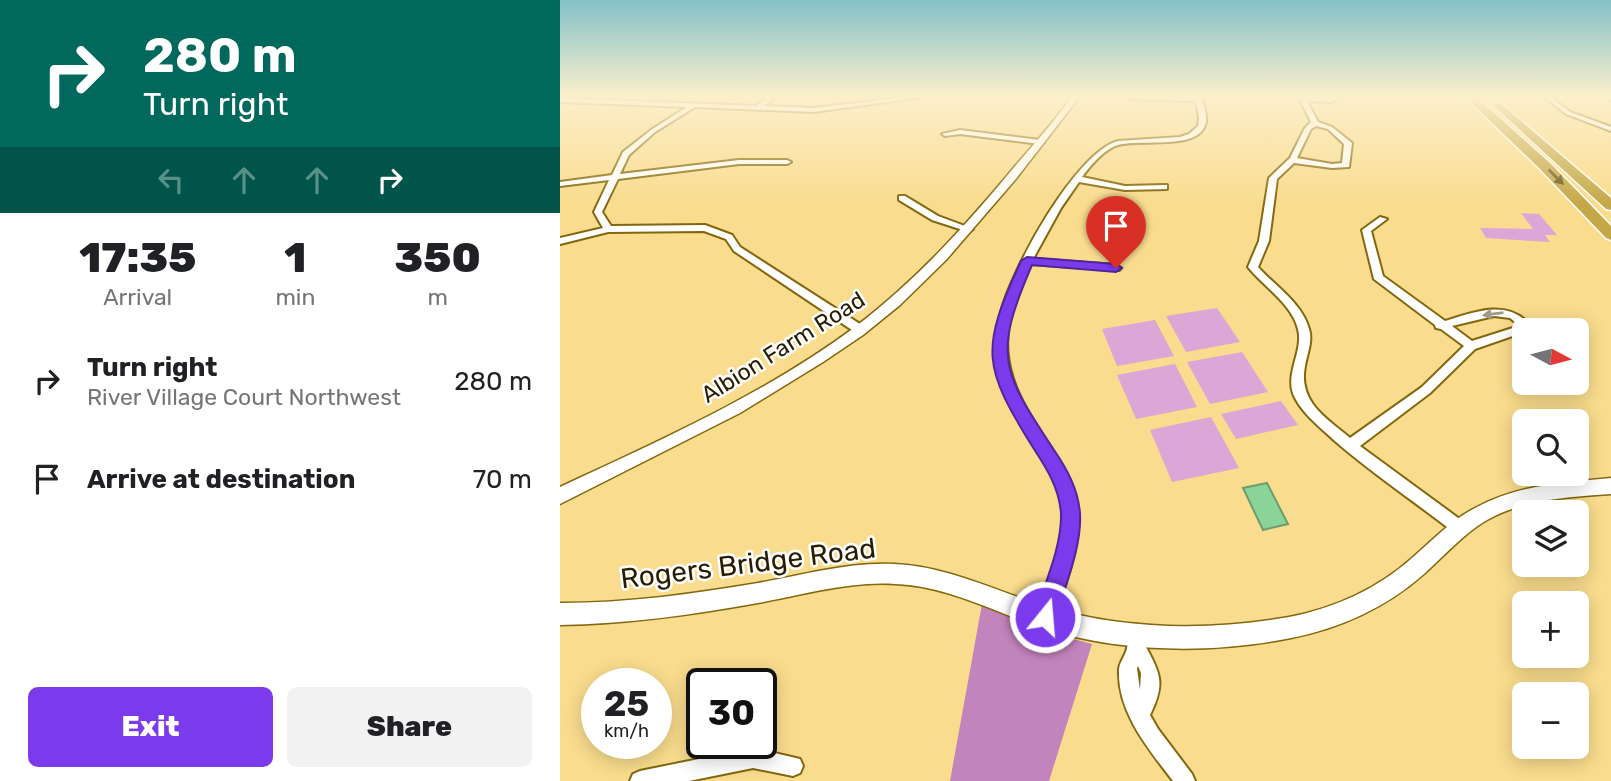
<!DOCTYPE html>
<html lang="en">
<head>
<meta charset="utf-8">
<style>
  body { margin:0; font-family:Rubik,sans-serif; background:#f2f2f2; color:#202124; height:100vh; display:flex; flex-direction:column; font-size:26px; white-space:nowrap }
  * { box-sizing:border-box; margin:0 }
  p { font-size:23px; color:#757577 }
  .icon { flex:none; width:38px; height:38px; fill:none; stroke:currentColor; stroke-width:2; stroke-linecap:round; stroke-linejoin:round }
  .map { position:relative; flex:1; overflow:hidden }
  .sheet { display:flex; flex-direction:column; background:#fff; width:560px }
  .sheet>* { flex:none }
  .hud { background:#00695c; color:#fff; overflow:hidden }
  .needle { width:46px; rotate:97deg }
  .controls { position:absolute; left:952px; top:318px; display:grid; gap:14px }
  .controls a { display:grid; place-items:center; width:77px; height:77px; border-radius:10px; background:#fff; box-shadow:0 4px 18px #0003; font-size:35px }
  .speed { position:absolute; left:21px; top:668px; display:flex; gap:14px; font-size:35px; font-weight:700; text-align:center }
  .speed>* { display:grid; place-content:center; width:91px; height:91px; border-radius:50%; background:#fff; box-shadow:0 4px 18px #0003; line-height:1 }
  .speed small { font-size:18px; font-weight:400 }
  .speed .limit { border:4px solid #111; border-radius:10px; background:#fff; color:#111 }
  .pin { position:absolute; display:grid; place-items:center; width:60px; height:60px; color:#fff; margin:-72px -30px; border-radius:50% 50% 50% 0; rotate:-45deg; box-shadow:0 0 7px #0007 }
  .pin .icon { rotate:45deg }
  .me { position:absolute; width:77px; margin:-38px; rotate:17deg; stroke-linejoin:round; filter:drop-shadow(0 0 5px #0008) }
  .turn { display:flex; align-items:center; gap:24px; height:147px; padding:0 28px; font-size:32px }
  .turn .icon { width:91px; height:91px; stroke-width:2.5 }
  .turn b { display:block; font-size:49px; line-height:60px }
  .lanes { display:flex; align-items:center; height:66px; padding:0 28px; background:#0003; justify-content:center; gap:35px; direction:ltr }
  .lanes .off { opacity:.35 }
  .eta { display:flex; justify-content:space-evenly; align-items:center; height:119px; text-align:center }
  .eta b { font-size:42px; font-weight:800; line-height:49px }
  .action { display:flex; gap:14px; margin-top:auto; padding:14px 28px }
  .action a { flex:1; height:80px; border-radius:10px; background:#7c3aed; color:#fff; font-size:28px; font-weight:800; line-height:80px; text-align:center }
  .action a+a { background:#f2f2f2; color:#202124 }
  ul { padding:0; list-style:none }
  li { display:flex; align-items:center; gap:21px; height:98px; padding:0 28px }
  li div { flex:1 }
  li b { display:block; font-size:26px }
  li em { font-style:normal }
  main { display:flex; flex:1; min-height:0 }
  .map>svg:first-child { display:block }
</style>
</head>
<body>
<main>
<section class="sheet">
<div class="hud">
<div class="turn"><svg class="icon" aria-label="right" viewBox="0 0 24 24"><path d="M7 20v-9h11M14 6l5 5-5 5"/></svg><div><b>280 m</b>Turn right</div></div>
<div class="lanes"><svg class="icon off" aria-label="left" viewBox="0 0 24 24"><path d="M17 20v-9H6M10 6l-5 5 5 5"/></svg><svg class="icon off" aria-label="ahead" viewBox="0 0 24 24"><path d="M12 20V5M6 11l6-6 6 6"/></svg><svg class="icon off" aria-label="ahead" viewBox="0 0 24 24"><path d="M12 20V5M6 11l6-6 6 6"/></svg><svg class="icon" aria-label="right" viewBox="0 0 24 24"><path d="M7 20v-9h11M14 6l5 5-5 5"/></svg></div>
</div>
<div class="eta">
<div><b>17:35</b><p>Arrival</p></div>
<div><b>1</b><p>min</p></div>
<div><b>350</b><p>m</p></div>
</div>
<ul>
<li><svg class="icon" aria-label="right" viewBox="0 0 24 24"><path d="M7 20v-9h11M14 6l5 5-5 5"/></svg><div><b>Turn right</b><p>River Village Court Northwest</p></div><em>280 m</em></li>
<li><svg class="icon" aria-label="arrive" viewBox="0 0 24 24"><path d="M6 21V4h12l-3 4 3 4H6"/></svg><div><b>Arrive at destination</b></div><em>70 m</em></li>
</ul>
<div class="action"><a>Exit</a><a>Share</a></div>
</section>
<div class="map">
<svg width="1051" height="781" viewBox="0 0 1051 781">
  <rect width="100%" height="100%" fill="#f9dc8d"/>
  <!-- green -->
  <path fill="#dca6d6" d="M 961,213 L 979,214 L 997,235 L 985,235 L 990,242 L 926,238 L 920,228 L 973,229 Z
    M 657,308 L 680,342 L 626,352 L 606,316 Z
    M 595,320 L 614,356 L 557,366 L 542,329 Z
    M 682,352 L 708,392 L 650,404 L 627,362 Z
    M 615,364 L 637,407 L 576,419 L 557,375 Z
    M 721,401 L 738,425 L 676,439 L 661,414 Z
    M 651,417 L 679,468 L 612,482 L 590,430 Z"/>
  <!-- forest -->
  <path fill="#c383bd" d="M 422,604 L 490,633 L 532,644 L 489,781 L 390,781 Z"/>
  <!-- water -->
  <path fill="#8ad499" stroke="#6d9d6b" stroke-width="2" d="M 707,483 L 728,524 L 703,530 L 683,488 Z"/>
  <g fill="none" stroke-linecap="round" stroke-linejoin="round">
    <defs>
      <path id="minor" d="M 204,95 L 210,95 L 211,101 L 204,106 L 254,108 L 364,95 L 378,95 L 254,112 L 135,107 L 95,132 L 69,155 L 60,174 L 179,160 L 227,160 L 231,162 L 227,164 L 179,164 L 58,179 L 42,212 L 51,226 L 145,225 L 172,235 L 180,247 L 303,326 L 304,329 L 303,332 L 295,332 L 174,251 L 166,239 L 144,231 L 48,232 L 0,244 L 0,238 L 43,228 L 34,212 L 49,180 L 0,186 L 0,182 L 52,175 L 63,152 L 91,130 L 127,107 L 0,102 L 0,98 L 196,106 L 205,100 Z
        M 635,95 L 641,95 C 643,103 647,113 646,121 C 642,154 573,136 553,147 C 540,154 530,166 522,177 L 565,186 L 604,185 L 607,185 L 607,189 L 565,190 L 519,182 L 501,208 L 473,259 L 556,265 L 561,268 L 559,270 L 470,264 C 436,333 440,371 482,435 C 496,455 511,477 516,502 C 523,541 506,586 491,622 L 485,624 L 479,622 L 477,616 C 489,580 508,542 501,503 C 494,454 448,419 438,369 C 434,350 435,331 441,312 C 452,269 515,153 558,141 L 620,137 L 629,134 L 638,126 L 639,118 L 636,101 L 573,99 L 571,96 L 635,97 Z
        M 738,95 L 771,98 L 771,95 L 777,95 L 778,98 L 772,102 L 747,101 L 758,122 L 772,127 L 792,143 L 789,167 L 772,168 L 734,163 L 717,179 L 709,241 L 698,267 C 715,286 742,303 749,329 C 753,341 747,354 745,366 C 738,402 766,418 790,438 L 862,387 L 904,346 L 881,329 L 876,328 L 875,325 L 814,279 L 802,230 L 820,217 L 827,219 L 811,231 L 823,276 L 885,321 C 911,313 945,299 967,322 L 964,332 L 915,349 L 870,393 L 800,446 L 905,523 L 908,528 L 905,533 L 900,535 L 895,533 C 855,502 813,474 775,441 C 761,428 744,415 735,398 C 723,375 744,352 738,329 C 732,304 704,287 688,267 L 699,241 L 709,178 L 730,158 L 745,128 L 751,122 ZM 756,126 L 768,129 L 784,144 L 782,163 L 772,164 L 737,158 L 751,129 ZM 934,316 L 950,318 L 956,323 L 956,327 L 912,341 L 892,326 Z
        M 982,95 L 988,95 L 1010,112 L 1051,127 L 1051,131 L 1006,114 Z
        M 1041,95 L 1051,96 L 1051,100 L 1042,96 Z
        M 400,130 L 480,140 L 484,142 L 480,144 L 400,134 L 385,136 L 382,134 Z
        M 339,196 L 345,196 L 378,216 L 413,229 L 409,232 L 372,220 L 339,200 Z
        M 576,624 L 582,627 C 585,634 583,643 587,649 C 602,676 604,686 590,715 L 598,729 L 632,774 L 635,781 L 613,781 C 588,748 557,712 559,669 C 560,661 566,655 567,648 C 569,641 567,634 570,627 ZM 578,666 L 581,673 L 580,690 L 577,668 Z
        M 193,748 L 240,759 L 243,766 L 240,773 L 233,776 L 193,768 L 129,781 L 70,781 L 73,774 L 80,771 Z"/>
      <path id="tertiary" d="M 513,95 L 521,95 L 455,180 L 386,260 L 340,305 L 303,335 L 263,362 L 180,413 L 0,504 L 0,487 C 101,440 205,394 295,327 C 357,280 407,224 456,165 C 476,142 496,119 513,95 Z
        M 1051,478 L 1051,494 C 1010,497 964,499 927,520 C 903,534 885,555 864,574 C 827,607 779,629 731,638 C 652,654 560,653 483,628 C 434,612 388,586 335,584 C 289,581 243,595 198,603 C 132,615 67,624 0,625 L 0,603 C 67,603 132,594 198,583 C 243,575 288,562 334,564 C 388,566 437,592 488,607 C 564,630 651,631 729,617 C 775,608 817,589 852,558 C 873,540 892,519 917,507 C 958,485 1005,482 1051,478 Z"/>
      <path id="trunk" d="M 903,95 L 914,95 L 990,163 L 1051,226 L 1051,240 L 1046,238 L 980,169 Z
        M 939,102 L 1051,198 L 1051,210 L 1046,209 L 935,107 L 934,105 Z"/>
    </defs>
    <!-- minor casing -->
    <use href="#minor" stroke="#82670d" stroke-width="4"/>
    <!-- tertiary casing -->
    <use href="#tertiary" stroke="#82670d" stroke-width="3"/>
    <!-- trunk casing -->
    <use href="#trunk" stroke="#fff" stroke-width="3"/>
    <!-- minor -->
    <use href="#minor" fill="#fff" fill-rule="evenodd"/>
    <!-- tertiary -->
    <use href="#tertiary" fill="#fff" fill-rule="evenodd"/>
    <!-- trunk -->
    <use href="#trunk" fill="#c4a848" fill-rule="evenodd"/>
  </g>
  <!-- one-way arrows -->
  <defs><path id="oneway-solid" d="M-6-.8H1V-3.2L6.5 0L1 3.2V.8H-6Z" transform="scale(1.75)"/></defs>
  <use fill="#6e5c20" href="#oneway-solid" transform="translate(996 177) rotate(45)"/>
  <use fill="#9e998c" href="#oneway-solid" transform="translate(933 314) rotate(173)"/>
  <!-- sky -->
  <linearGradient id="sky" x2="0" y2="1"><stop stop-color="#82c1c8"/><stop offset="0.47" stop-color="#fcefcc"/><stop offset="1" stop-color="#fcefcc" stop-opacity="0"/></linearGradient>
  <rect width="1051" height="204" fill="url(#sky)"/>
  <!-- route -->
  <path fill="#7c3aed" stroke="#51269a" stroke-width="2" d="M 467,257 L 556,264 L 562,268 L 556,272 L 472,265 C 433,355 441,370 494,450 C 507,469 518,489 520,513 C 522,547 505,585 496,617 L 493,624 L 485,627 L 477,624 L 474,617 C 484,585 502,547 501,513 C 499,488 487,469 474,449 C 422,366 420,350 461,261 Z"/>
  <g text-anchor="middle" stroke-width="5" stroke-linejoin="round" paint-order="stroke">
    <!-- street labels -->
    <g font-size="23" fill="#281d00" stroke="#fff">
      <text transform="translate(223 347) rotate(-32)" y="8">Albion Farm Road</text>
    </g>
    <!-- near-street labels -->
    <g font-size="28" fill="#281d00" stroke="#fff">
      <text transform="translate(188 563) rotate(-7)" y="10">Rogers Bridge Road</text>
    </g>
  </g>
</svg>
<div class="controls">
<a><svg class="needle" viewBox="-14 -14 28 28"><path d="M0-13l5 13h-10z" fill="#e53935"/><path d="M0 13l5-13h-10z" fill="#757577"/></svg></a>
<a><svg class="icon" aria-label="search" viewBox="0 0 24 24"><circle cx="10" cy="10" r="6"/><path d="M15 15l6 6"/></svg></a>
<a><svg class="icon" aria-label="layers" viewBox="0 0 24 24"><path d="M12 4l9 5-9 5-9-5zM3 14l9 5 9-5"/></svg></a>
<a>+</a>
<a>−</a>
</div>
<div class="speed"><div>25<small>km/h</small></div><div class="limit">30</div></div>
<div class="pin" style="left:556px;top:268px;background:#d93025"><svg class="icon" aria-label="arrive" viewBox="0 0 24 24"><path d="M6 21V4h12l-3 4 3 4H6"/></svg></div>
<svg class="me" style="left:485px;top:617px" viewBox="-20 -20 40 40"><circle r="17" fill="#7c3aed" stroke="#fff" stroke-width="3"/><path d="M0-11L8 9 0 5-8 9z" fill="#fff"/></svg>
</div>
</main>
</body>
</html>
